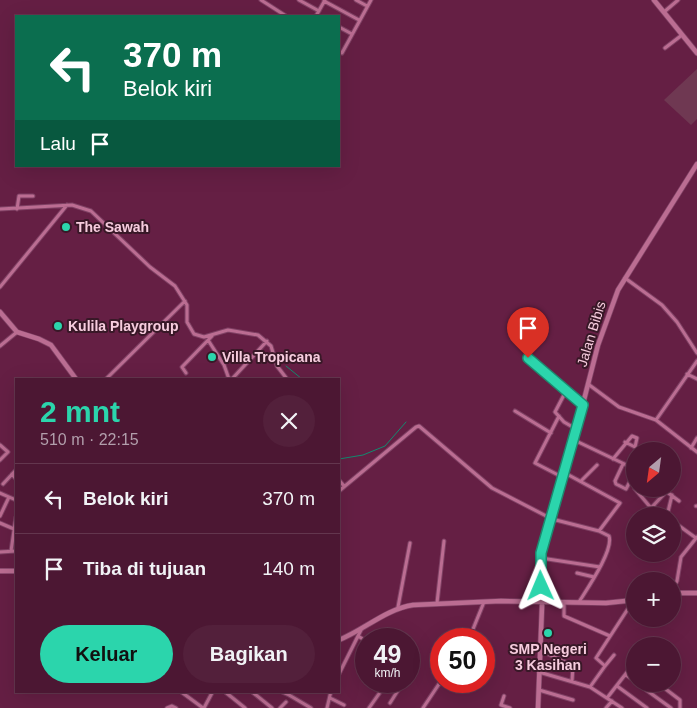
<!DOCTYPE html>
<html lang="id">
<head>
<meta charset="utf-8">
<style>
  body { margin:0; font-family:Arial,sans-serif; background:#53203b; color:#f1f3f6; height:100vh; display:flex; flex-direction:column; font-size:19px; white-space:nowrap }
  * { box-sizing:border-box; margin:0 }
  p { font-size:16px; color:#b29fac }
  .icon { flex:none; width:28px; height:28px; fill:none; stroke:currentColor; stroke-width:2; stroke-linecap:round; stroke-linejoin:round }
  .map { position:relative; flex:1; overflow:hidden }
  .drawer { position:absolute; left:15px; top:378px; width:325px; height:315px; display:flex; flex-direction:column; background:#4c1733; border-radius:0px; box-shadow:0 5px 20px #0002,0 0 0 1px #63364e }
  .drawer>* { flex:none }
  .banner { position:absolute; left:15px; top:15px; width:325px; height:152px; border-radius:0px; box-shadow:0 5px 20px #0002,0 0 0 1px #63364e; background:#0b6e4f; color:#fff; overflow:hidden }
  .needle { width:32px; rotate:209deg }
  .controls { position:absolute; left:626px; top:442px; display:grid; gap:10px }
  .controls a { display:grid; place-items:center; width:55px; height:55px; border-radius:50%; background:#4c1733; box-shadow:0 5px 20px #0002,0 0 0 1px #63364e; font-size:25px }
  .speed { position:absolute; left:355px; top:628px; display:flex; gap:10px; font-size:25px; font-weight:700; text-align:center }
  .speed>* { display:grid; place-content:center; width:65px; height:65px; border-radius:50%; background:#4c1733; box-shadow:0 5px 20px #0002,0 0 0 1px #63364e; line-height:1 }
  .speed small { font-size:12px; font-weight:400 }
  .speed .limit { border:8px solid #d22; background:#fff; color:#111 }
  .pin { position:absolute; display:grid; place-items:center; width:42px; height:42px; color:#fff; margin:-51px -21px; border-radius:50% 50% 50% 0; rotate:-45deg; box-shadow:0 0 5px #0007 }
  .pin .icon { rotate:45deg }
  .me { position:absolute; width:55px; margin:-28px; rotate:359deg; stroke-linejoin:round; filter:drop-shadow(0 0 4px #0008) }
  .turn { display:flex; align-items:center; gap:18px; height:105px; padding:0 25px; font-size:22px }
  .turn .icon { width:65px; height:65px; stroke-width:2.5 }
  .turn b { display:block; font-size:35px; line-height:42px }
  .then { display:flex; align-items:center; height:48px; padding:0 25px; background:#0003; gap:10px; font-size:19px }
  .round { display:grid; place-items:center; flex:none; width:52px; height:52px; border-radius:26px; background:#53203b }
  .summary { display:flex; align-items:center; justify-content:space-between; height:85px; padding:0 25px }
  h1 { font-size:30px; font-weight:700; line-height:38px; color:#2bd5ac }
  .primary-button { display:flex; gap:10px; margin-top:auto; padding:10px 25px }
  .primary-button a { flex:1; height:58px; border-radius:30px; background:#2bd5ac; color:#111; font-size:20px; font-weight:700; line-height:58px; text-align:center }
  .primary-button a+a { background:#53203b; color:#f1f3f6 }
  ul { padding:0; list-style:none }
  li { display:flex; align-items:center; gap:15px; height:70px; padding:0 25px; border-top:1px solid #63364e }
  li div { flex:1 }
  li b { display:block; font-size:19px }
  li em { font-style:normal }
  .map>svg:first-child { display:block }
</style>
</head>
<body>
<div class="map">
<svg width="697" height="708" viewBox="0 0 697 708">
  <rect width="100%" height="100%" fill="#651f44"/>
  <!-- green -->
  <path fill="#6f3852" d="M 697,69 L 697,119 L 691,125 L 664,100 Z"/>
  <g fill="none" stroke-linecap="round" stroke-linejoin="round">
    <!-- stream -->
    <path stroke="#128b6f" stroke-width="1" d="M 286,366 L 302,379
      M 339,459 L 363,455 L 385,446 L 406,422"/>
    <defs>
      <path id="street" d="M 261,0 L 286,16
        M 299,0 L 319,11
        M 356,0 L 367,6
        M 324,1 L 359,20
        M 664,12 L 678,0
        M 316,16 L 325,0
        M 339,27 L 352,34
        M 665,48 L 682,35
        M 339,51 L 342,53 L 371,0
        M 0,209 L 72,205 L 91,211 L 150,267 L 175,286 L 187,305 L 187,322 L 194,334 L 204,337 L 228,330 L 258,335 L 271,346 L 277,366 L 287,379
        M 17,209 L 19,196 L 33,196
        M 625,278 L 662,305 L 677,322 L 697,353
        M 0,287 L 67,205
        M 208,340 L 224,365 L 229,379
        M 0,346 L 17,332
        M 528,358 L 582,404
        M 186,373 L 182,367 L 212,336
        M 687,374 L 697,379
        M 106,379 L 185,301
        M 232,379 L 267,341
        M 588,384 L 619,407 L 656,420 L 697,452
        M 566,391 L 555,412 L 564,422 L 576,429
        M 515,411 L 551,433
        M 559,416 L 535,463 L 564,478
        M 656,420 L 697,361
        M 574,440 L 635,469
        M 625,442 L 643,451
        M 0,445 L 8,452 L 0,460
        M 691,448 L 697,438
        M 613,459 L 632,436 L 637,438 L 635,447
        M 623,464 L 615,481 L 616,484 L 626,489 L 635,472
        M 565,473 L 620,503 L 599,531
        M 12,474 L 16,479
        M 339,480 L 344,486
        M 582,480 L 597,465
        M 3,484 L 16,470
        M 635,489 L 651,508 L 666,492
        M 663,489 L 679,501
        M 339,491 L 416,427 L 419,426 L 492,488 L 552,519 L 599,531 L 609,536 C 614,550 587,589 579,602
        M 0,493 L 16,500
        M 640,495 L 646,489
        M 696,506 L 697,506
        M 0,516 L 9,497
        M 653,516 L 654,505
        M 667,516 L 672,495
        M 0,523 L 14,529
        M 678,525 L 696,538
        M 11,551 L 16,517
        M 0,552 L 16,551
        M 541,558 L 600,567
        M 577,573 L 594,577
        M 672,591 L 677,581 L 681,557 L 697,537
        M 564,602 L 564,616 L 610,636
        M 437,603 L 444,541
        M 398,607 L 410,543
        M 358,636 L 366,641
        M 469,639 L 484,602
        M 540,650 L 573,666 L 572,681
        M 605,666 L 614,655
        M 363,667 L 366,661
        M 539,672 L 590,687 L 622,708
        M 339,674 L 361,630
        M 626,675 L 635,681
        M 638,684 L 671,708
        M 659,684 L 680,700 L 680,708
        M 617,686 L 647,708
        M 590,687 L 605,666 L 596,658 L 633,601
        M 539,690 L 573,700
        M 647,690 L 651,684
        M 180,691 L 203,708
        M 224,691 L 245,708
        M 251,691 L 272,708
        M 280,691 L 289,695
        M 289,691 L 289,695 L 311,708
        M 504,696 L 501,705 L 510,708
        M 330,698 L 344,705
        M 607,698 L 635,662
        M 390,703 L 402,684 L 401,681
        M 167,708 L 172,706 L 176,708
        M 204,708 L 213,691
        M 280,708 L 286,702
        M 327,708 L 331,691
        M 369,708 L 388,681
        M 423,708 L 441,681
        M 606,708 L 612,701"/>
      <path id="secondary" d="M 654,0 L 697,53
        M 0,312 L 17,332 L 39,339 L 51,345 L 76,379
        M 0,571 L 16,571
        M 672,593 L 697,593
        M 339,640 C 364,630 386,609 413,605 L 501,601 L 606,603 L 635,600
        M 538,708 L 542,606 L 541,553 L 564,478 L 598,345 L 618,290 L 697,164"/>
    </defs>
    <!-- street casing -->
    <use href="#street" stroke="#7f4164" stroke-width="5"/>
    <!-- secondary casing -->
    <use href="#secondary" stroke="#7f4164" stroke-width="6"/>
    <!-- street -->
    <use href="#street" stroke="#bb6d92" stroke-width="3"/>
    <!-- secondary -->
    <use href="#secondary" stroke="#bb6d92" stroke-width="4.5"/>
  </g>
  <g fill="none" stroke-linecap="round" stroke-linejoin="round">
    <defs>
      <path id="route" d="M 528,358 L 583,405 L 541,553 L 541,586"/>
    </defs>
    <!-- route casing -->
    <use href="#route" stroke="#1c8a70" stroke-width="12"/>
    <!-- route -->
    <use href="#route" stroke="#2bd5ac" stroke-width="9"/>
  </g>
  <!-- markers -->
  <g fill="#2bd5ac" stroke="#381827" stroke-width="2">
    <circle cx="66" cy="227" r="5"/>
    <circle cx="58" cy="326" r="5"/>
    <circle cx="212" cy="357" r="5"/>
    <circle cx="548" cy="633" r="5"/>
  </g>
  <g text-anchor="middle" stroke-width="4" stroke-linejoin="round" paint-order="stroke">
    <!-- poi labels -->
    <g font-size="14" font-weight="bold" fill="#f7ccde" stroke="#381827" text-anchor="start">
      <text x="76" y="232">The Sawah</text>
      <text x="68" y="331">Kulila Playgroup</text>
      <text x="222" y="362">Villa Tropicana</text>
      <text x="548" y="654" text-anchor="middle">SMP Negeri<tspan x="548" dy="16">3 Kasihan</tspan></text>
    </g>
    <!-- street labels -->
    <g font-size="14" fill="#f7ccde" stroke="#381827">
      <text transform="translate(591 334) rotate(-73)" y="5">Jalan Bibis</text>
    </g>
  </g>
</svg>
<div class="controls">
<a><svg class="needle" viewBox="-14 -14 28 28"><path d="M0-13l5 13h-10z" fill="#e53935"/><path d="M0 13l5-13h-10z" fill="#b29fac"/></svg></a>
<a><svg class="icon" aria-label="layers" viewBox="0 0 24 24"><path d="M12 4l9 5-9 5-9-5zM3 14l9 5 9-5"/></svg></a>
<a>+</a>
<a>−</a>
</div>
<div class="speed"><div>49<small>km/h</small></div><div class="limit">50</div></div>
<div class="pin" style="left:528px;top:358px;background:#d93025"><svg class="icon" aria-label="arrive" viewBox="0 0 24 24"><path d="M6 21V4h12l-3 4 3 4H6"/></svg></div>
<svg class="me" style="left:541px;top:586px" viewBox="-20 -20 40 40"><path d="M0-17L14 15 0 8-14 15z" fill="#2bd5ac" stroke="#fff" stroke-width="4"/></svg>
<div class="banner">
<div class="turn"><svg class="icon" aria-label="left" viewBox="0 0 24 24"><path d="M17 20v-9H6M10 6l-5 5 5 5"/></svg><div><b>370 m</b>Belok kiri</div></div>
<div class="then">Lalu<svg class="icon" aria-label="arrive" viewBox="0 0 24 24"><path d="M6 21V4h12l-3 4 3 4H6"/></svg></div>
</div>
<section class="drawer">
<div class="summary"><div><h1>2 mnt</h1><p>510 m · 22:15</p></div><a class="round"><svg class="icon" aria-label="close" viewBox="0 0 24 24"><path d="M6 6l12 12M18 6L6 18"/></svg></a></div>
<ul>
<li><svg class="icon" aria-label="left" viewBox="0 0 24 24"><path d="M17 20v-9H6M10 6l-5 5 5 5"/></svg><div><b>Belok kiri</b></div><em>370 m</em></li>
<li><svg class="icon" aria-label="arrive" viewBox="0 0 24 24"><path d="M6 21V4h12l-3 4 3 4H6"/></svg><div><b>Tiba di tujuan</b></div><em>140 m</em></li>
</ul>
<div class="primary-button"><a>Keluar</a><a>Bagikan</a></div>
</section>
</div>
</body>
</html>
